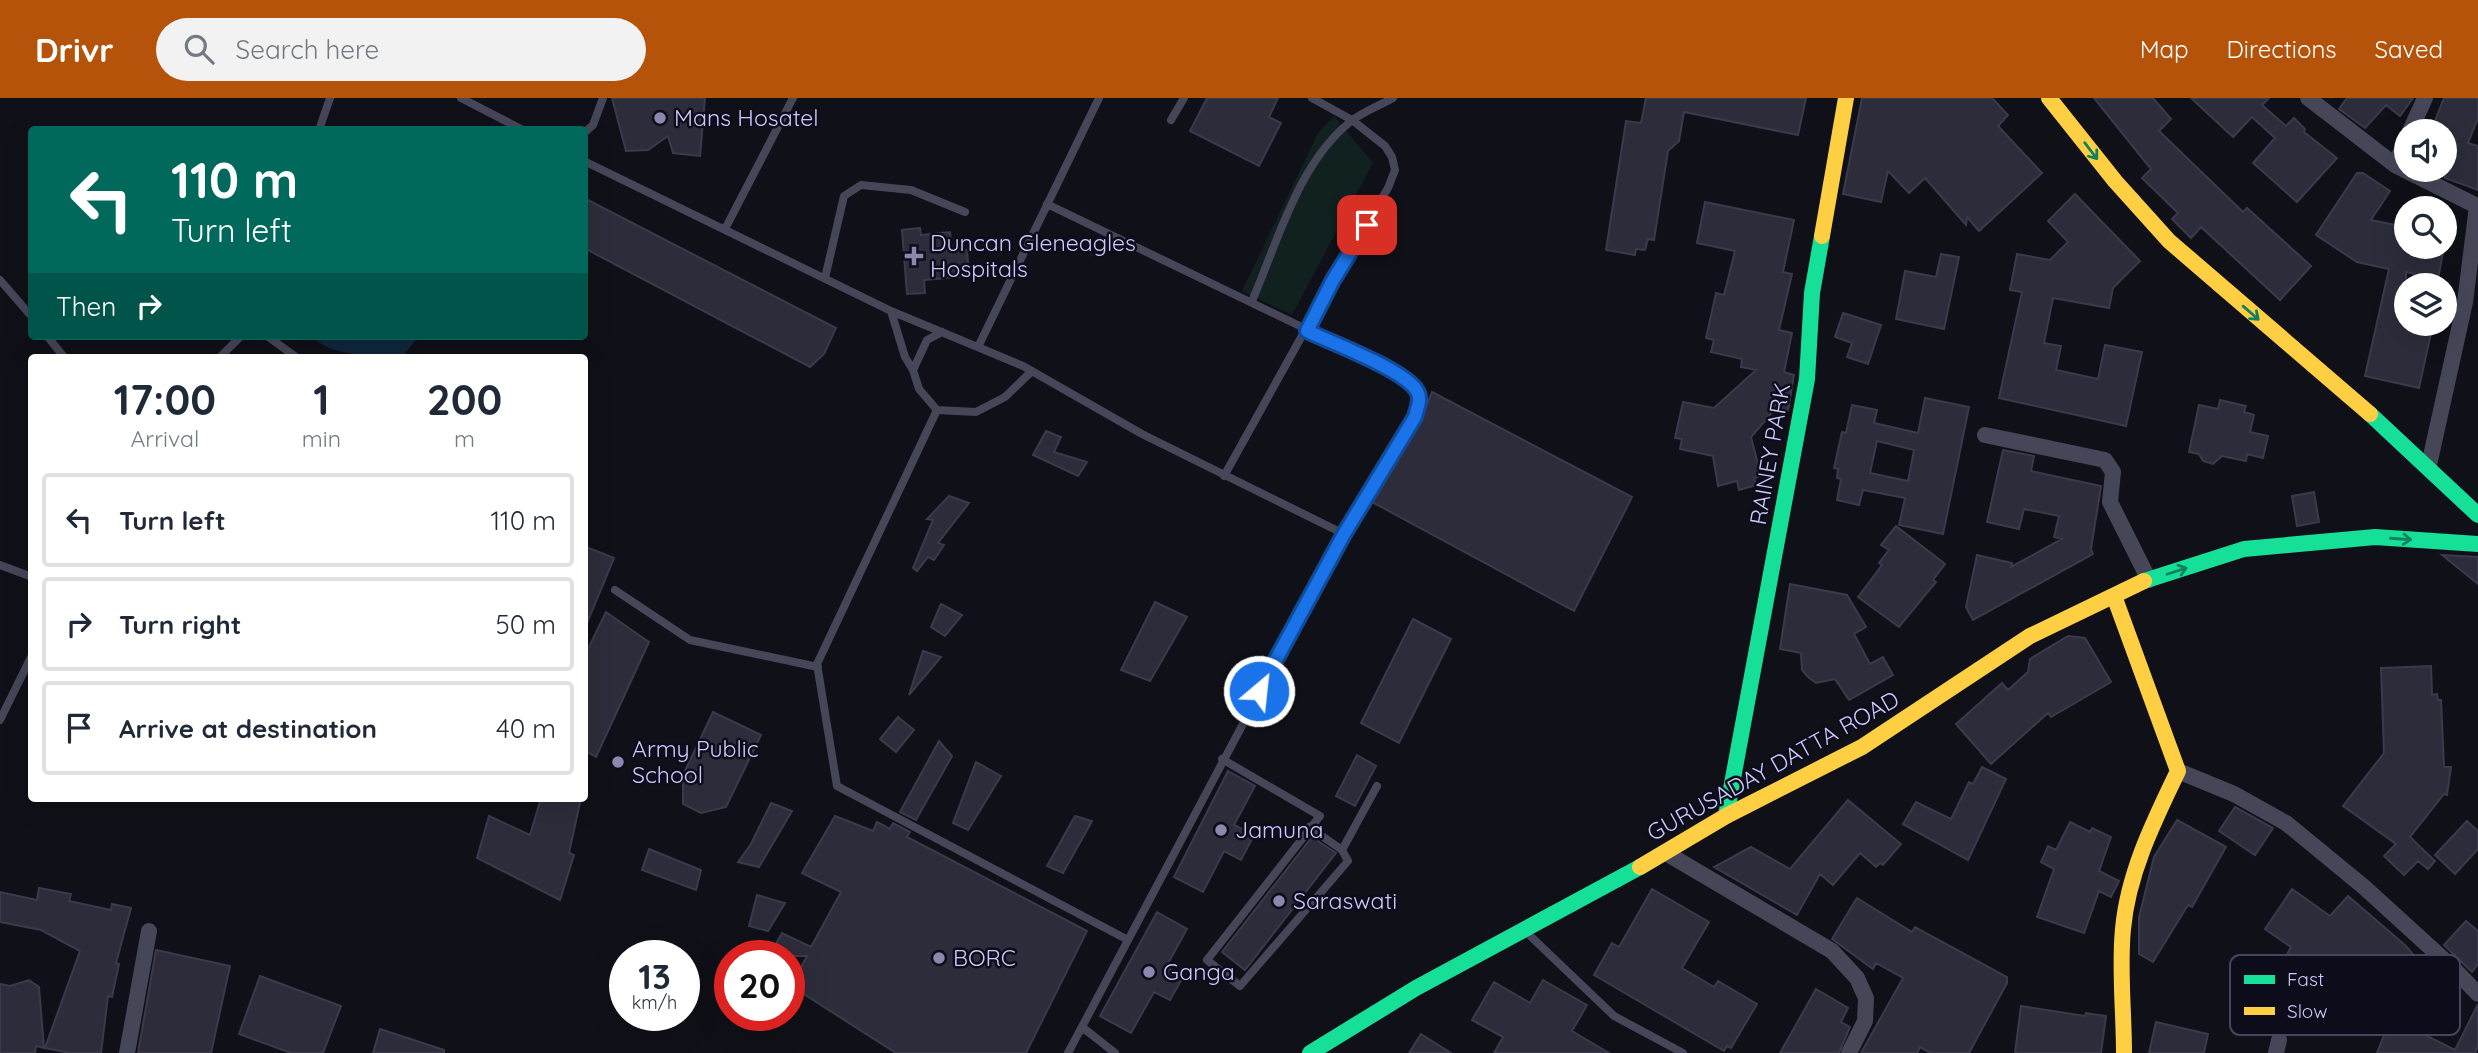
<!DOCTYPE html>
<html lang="en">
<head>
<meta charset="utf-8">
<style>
  body { margin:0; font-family:Quicksand,sans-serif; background:#f2f2f3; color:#1f2937; height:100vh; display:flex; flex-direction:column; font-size:26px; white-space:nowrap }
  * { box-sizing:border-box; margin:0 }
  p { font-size:23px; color:#747a83 }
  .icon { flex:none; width:38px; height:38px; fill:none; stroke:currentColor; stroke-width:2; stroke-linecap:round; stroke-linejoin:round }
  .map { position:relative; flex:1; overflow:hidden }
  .sheet { position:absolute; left:28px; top:256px; width:560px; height:448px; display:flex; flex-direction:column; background:#fff; border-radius:7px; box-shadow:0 7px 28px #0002 }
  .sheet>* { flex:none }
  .hud { position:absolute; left:28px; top:28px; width:560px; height:214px; border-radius:7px; box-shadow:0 7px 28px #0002; background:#00695c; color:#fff; overflow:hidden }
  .buttons { position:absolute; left:2394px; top:21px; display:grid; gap:14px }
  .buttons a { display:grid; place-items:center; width:63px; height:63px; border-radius:50%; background:#fff; box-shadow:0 7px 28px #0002; font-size:35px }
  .speed { position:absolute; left:609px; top:842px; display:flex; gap:14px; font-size:35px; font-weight:700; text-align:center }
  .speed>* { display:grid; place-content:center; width:91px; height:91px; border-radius:50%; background:#fff; box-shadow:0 7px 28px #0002; line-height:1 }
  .speed small { font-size:18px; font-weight:400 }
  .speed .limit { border:10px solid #d22; background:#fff; color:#111 }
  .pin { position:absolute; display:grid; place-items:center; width:60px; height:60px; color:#fff; margin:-30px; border-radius:14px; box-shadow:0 4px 10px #0006 }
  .me { position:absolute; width:77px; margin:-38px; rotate:28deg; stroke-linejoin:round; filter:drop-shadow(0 0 5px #0008) }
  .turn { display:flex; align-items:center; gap:24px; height:147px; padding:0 28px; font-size:32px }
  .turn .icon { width:91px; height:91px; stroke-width:2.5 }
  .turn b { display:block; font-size:49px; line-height:60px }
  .then { display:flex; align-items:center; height:66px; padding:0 28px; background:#0003; gap:14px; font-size:26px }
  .eta { display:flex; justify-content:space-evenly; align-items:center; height:119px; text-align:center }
  .eta b { font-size:42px; font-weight:700; line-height:49px }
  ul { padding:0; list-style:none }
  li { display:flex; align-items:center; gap:21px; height:94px; margin:0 14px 10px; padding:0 14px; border:4px solid #e0e1e3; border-radius:7px }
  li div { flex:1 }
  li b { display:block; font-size:26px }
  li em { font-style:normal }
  header { display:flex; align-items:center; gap:42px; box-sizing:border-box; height:98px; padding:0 35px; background:#b45309; color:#fff }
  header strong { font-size:33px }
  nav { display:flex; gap:38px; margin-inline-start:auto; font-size:24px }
  .search { width:490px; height:63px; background:#f2f2f3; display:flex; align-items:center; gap:18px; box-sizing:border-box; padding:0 24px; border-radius:38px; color:#747a83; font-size:26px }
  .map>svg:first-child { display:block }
</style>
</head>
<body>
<header>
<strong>Drivr</strong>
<div class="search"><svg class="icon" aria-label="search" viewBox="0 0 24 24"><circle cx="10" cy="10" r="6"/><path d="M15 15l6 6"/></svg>Search here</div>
<nav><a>Map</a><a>Directions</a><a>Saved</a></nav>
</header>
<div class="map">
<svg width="2478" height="955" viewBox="0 0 2478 955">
  <rect width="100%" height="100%" fill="#101018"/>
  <!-- green -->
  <path fill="#102120" d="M 1334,18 L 1373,65 L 1292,217 L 1242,193 L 1318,35 Z"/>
  <!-- water -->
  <path fill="#10273c" d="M 313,238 L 419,238 L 402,259 C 380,259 325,258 313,238 Z"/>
  <!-- building -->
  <path fill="#2d2c3a" stroke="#3b3a4c" stroke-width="2" fill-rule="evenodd" d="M 612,0 L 705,0 L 700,58 L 673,55 L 668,38 L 648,52 L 626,53 Z
    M 1207,0 L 1278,0 L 1269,19 L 1281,25 L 1259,68 L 1190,33 Z
    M 1646,0 L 1806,0 L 1798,37 L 1684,14 L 1679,43 L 1668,53 L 1654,142 L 1648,141 L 1645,152 L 1636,151 L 1635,157 L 1606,152 L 1626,23 L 1641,25 Z
    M 1862,0 L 1992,0 L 2008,17 L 1998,28 L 2042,75 L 1979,133 L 1967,119 L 1966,127 L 1925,80 L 1909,95 L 1888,73 L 1881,104 L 1843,96 Z
    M 2094,0 L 2153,0 L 2171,21 L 2159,33 L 2243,114 L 2247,110 L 2311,168 L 2280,202 L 2201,129 L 2191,140 L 2172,121 L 2178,115 L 2142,80 L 2151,71 Z
    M 2191,0 L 2269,0 L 2262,7 L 2286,28 L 2294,20 L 2305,31 L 2304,34 L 2337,60 L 2297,104 L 2253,65 L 2275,40 L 2252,19 L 2233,39 Z
    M 2347,0 L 2413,0 L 2400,18 L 2386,7 L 2365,30 L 2339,11 Z
    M 2444,0 L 2478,0 L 2478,20 L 2468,45 L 2478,48 L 2478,92 L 2445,80 L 2445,33 L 2431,33 Z
    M 2357,75 L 2363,75 L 2390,93 L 2371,122 L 2406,129 L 2406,149 L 2444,149 L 2438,181 L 2406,174 L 2406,226 L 2433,226 L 2419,290 L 2365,278 L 2389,171 L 2357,164 L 2316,137 Z
    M 2075,96 L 2140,163 L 2113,190 L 2109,210 L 2053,200 L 2044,245 L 2061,248 L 2056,272 L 2098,281 L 2105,247 L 2142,254 L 2126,328 L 1999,300 L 2022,194 L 2010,192 L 2017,156 L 2050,162 L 2068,144 L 2048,123 Z
    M 584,100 L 836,230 L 824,256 L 810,269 L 584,150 Z
    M 1705,104 L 1794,122 L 1783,174 L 1792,176 L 1779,232 L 1792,235 L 1784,274 L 1794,277 L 1788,312 L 1776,310 L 1751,339 L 1761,378 L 1754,380 L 1756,387 L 1739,392 L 1737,383 L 1718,388 L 1713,358 L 1680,351 L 1682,341 L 1675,340 L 1683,304 L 1714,310 L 1756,272 L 1741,269 L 1742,261 L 1711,254 L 1714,242 L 1706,240 L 1716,195 L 1724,197 L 1735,153 L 1697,145 Z
    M 920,130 L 921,137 L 950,134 L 952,154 L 967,152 L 969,178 L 924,182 L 925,195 L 907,196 L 902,132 Z
    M 1941,156 L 1959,159 L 1944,231 L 1896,221 L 1905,173 L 1936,179 Z
    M 1843,215 L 1881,227 L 1868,266 L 1847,259 L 1852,245 L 1835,239 Z
    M 1432,294 L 1632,399 L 1574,513 L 1372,404 L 1421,322 Z
    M 1925,300 L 1969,309 L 1943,436 L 1899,427 L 1905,400 L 1863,392 L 1859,407 L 1837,402 L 1841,381 L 1837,380 L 1838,371 L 1834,370 L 1842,334 L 1846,335 L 1852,307 L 1877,312 L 1874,325 L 1918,335 ZM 1877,343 L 1914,352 L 1908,383 L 1870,375 Z
    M 2220,302 L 2246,308 L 2244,314 L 2254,317 L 2250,334 L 2268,338 L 2263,360 L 2247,356 L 2246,363 L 2222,358 L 2213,366 L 2203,363 L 2199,356 L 2189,354 L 2199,307 L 2218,311 Z
    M 1046,333 L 1061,339 L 1054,354 L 1087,364 L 1078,378 L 1033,357 Z
    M 2003,352 L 2034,358 L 2031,373 L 2101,388 L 2091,451 L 2093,456 L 1973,522 L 1966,509 L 1977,457 L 2012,465 L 2011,469 L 2062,441 L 2054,439 L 2059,418 L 2024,411 L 2019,431 L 1987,424 Z
    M 2314,394 L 2319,424 L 2297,428 L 2292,398 Z
    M 949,398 L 969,405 L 938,445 L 944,447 L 934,462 L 928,459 L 917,473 L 913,470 L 933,422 L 927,421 Z
    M 1896,428 L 1945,466 L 1933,482 L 1936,484 L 1899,529 L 1858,499 L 1882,467 L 1879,465 L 1889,452 L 1881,447 Z
    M 584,448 L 614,460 L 585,530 L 584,530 Z
    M 2442,457 L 2478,459 L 2478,486 Z
    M 1790,486 L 1847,497 L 1866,529 L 1854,536 L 1870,566 L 1883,559 L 1893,577 L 1849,602 L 1835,581 L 1816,585 L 1808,579 L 1802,572 L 1801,555 L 1780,551 Z
    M 1155,504 L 1187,519 L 1150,583 L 1121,572 Z
    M 941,506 L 962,517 L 945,538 L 931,529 Z
    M 606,514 L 649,544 L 596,659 L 584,652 L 584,559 Z
    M 1413,521 L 1451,541 L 1399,645 L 1361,625 Z
    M 2068,538 L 2085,540 L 2111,584 L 2051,619 L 2048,615 L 1991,666 L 1956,626 L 2002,585 L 2008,592 L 2028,574 L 2030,561 Z
    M 923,553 L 941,559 L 909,597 Z
    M 2431,568 L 2432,597 L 2437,596 L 2438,602 L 2441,602 L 2444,669 L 2451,669 L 2447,697 L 2444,696 L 2410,739 L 2435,763 L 2428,771 L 2418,763 L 2404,777 L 2384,758 L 2396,746 L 2343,708 L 2384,655 L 2381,570 Z
    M 713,614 L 761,637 L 726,709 L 701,715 L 683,706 L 683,677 Z
    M 898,619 L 914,632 L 896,654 L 880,641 Z
    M 939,643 L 952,658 L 916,722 L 900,714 Z
    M 1357,657 L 1376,668 L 1355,708 L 1336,698 Z
    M 976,664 L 1001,678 L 968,732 L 953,725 Z
    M 1982,669 L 2006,681 L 1968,762 L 1903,726 L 1916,704 L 1951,721 L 1969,684 L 1973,686 Z
    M 1228,673 L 1255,688 L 1234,727 L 1254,737 L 1241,762 L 1224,753 L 1203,794 L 1174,779 Z
    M 541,700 L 581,700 L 569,755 L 574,757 L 560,802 L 477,760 L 489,718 L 530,737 Z
    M 1848,702 L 1901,746 L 1883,767 L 1880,765 L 1876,769 L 1860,755 L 1833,787 L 1820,776 L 1797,817 L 1714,769 L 1751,749 L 1790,771 Z
    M 771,705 L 792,713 L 759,769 L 738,764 L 751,746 Z
    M 2235,709 L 2273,730 L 2255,757 L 2219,733 Z
    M 835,718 L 873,733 L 877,724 L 890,731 L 893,725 L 910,734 L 907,739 L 1087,833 L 1026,955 L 896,955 L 791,888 L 807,858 L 769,858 L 782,835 L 811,849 L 841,794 L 802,775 Z
    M 1075,718 L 1092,723 L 1063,775 L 1047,768 Z
    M 2177,722 L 2226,749 L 2192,809 L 2188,807 L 2153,864 L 2139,856 L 2139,819 L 2154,759 Z
    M 2467,723 L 2478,733 L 2478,751 L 2455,776 L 2435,757 Z
    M 2070,724 L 2090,734 L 2092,730 L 2111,739 L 2099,773 L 2119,783 L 2111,799 L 2099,793 L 2084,835 L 2037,819 L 2054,771 L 2041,764 L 2048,748 L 2056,752 Z
    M 1312,739 L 1336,755 L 1245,872 L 1222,854 Z
    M 649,751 L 701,772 L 696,792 L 642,772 Z
    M 39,790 L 71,796 L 69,803 L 111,812 L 112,806 L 131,810 L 116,865 L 119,866 L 112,899 L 108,898 L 101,955 L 70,955 L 45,950 L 80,853 L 41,832 L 0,824 L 0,794 L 37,802 Z
    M 1652,791 L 1709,824 L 1682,870 L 1714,889 L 1718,883 L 1757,906 L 1731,950 L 1727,948 L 1724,953 L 1594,877 L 1612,845 L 1619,849 Z
    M 2292,791 L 2330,818 L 2348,798 L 2406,848 L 2425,871 L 2431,864 L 2444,876 L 2416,912 L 2371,859 L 2362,869 L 2359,866 L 2336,891 L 2316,873 L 2295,919 L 2260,907 L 2291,849 L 2265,831 Z
    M 757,797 L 785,805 L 768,833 L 749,828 Z
    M 1857,800 L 1912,834 L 1915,829 L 2007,879 L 2007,885 L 1969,955 L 1931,955 L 1920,949 L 1917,955 L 1861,955 L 1903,880 L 1876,865 L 1873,871 L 1832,841 Z
    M 1157,814 L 1187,831 L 1166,869 L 1183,879 L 1170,902 L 1154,894 L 1131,935 L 1100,918 Z
    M 2466,823 L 2478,833 L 2478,866 L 2472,874 L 2444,847 Z
    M 156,852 L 230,868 L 211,955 L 138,955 Z
    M 260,878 L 341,908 L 323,955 L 291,955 L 239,936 Z
    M 29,882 L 39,889 L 44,950 L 36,948 L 35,955 L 0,955 L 0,886 L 10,888 Z
    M 1543,882 L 1587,907 L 1572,933 L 1609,955 L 1494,955 L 1503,939 L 1472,922 L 1494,884 L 1530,905 Z
    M 1816,891 L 1848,910 L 1841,924 L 1850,929 L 1839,955 L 1780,955 Z
    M 2478,906 L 2478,948 L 2475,955 L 2377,955 L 2391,920 L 2455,952 Z
    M 2021,908 L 2085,918 L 2086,915 L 2106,918 L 2101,955 L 2015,955 Z
    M 2156,924 L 2208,936 L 2204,955 L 2149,955 Z
    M 380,931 L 444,952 L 444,955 L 373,955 Z
    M 1421,936 L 1451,955 L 1409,955 Z"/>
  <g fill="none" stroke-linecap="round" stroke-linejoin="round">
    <!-- lane -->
    <path stroke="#454658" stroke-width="8" d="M 461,0 L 523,32
      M 1171,22 L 1184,0
      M 319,32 L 330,0
      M 584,35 L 593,27 L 603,0
      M 584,63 L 891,213 L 1023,268 L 1142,336 L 1344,436
      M 1047,106 L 1391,272 C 1413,287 1423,290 1415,319 L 1344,436 L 1068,955
      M 725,131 L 793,0
      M 825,180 L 844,98 L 861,87 L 911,92 L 965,114
      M 0,182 L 32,219
      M 1252,203 C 1278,143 1298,66 1350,24 C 1362,14 1379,8 1393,0
      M 891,213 L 905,259 L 913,272
      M 47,238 L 64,259
      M 267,238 L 296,259
      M 978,249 L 1099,0
      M 220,259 L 241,238
      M 1032,273 L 1005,299 L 976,314 L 937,312 L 817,566 L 837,688 L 1128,842
      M 937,312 L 919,291 L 913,272 L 927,242 L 942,234
      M 1224,378 L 1333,182 L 1388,90 L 1395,72 L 1392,59 L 1385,48 L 1352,22 L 1312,0
      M 0,467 L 32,479
      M 615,492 L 690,542 L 818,569
      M 0,622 L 32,557
      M 1222,661 L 1320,718 L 1207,862 L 1240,888 L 1348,763 L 1342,752
      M 1309,729 L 1342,752 L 1377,688
      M 1526,834 L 1614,918 L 1683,955
      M 1082,929 L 1115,955"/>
    <!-- street -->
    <path stroke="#454658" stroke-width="16" d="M 2308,0 L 2395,67 L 2477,108 L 2465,204 L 2429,367
      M 2410,33 L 2425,0
      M 2395,67 L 2406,42
      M 1985,337 L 2105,362 L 2113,374 L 2110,404 L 2149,482
      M 2178,673 L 2234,696 L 2286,725 L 2364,789 L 2454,871 L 2478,896
      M 1666,755 L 1832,853 L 1857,880 L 1866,900 L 1865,923 L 1849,955
      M 127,955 L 149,833
      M 2276,955 L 2279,942"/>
    <!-- fast -->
    <path stroke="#16e098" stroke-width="16" d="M 2370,316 L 2478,417
      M 2144,483 L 2244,451 L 2375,439 L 2478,446
      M 1726,718 L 1807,281 L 1812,195 L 1822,138
      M 1310,955 L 1416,890 L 1640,769"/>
    <!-- slow -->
    <path stroke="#ffcf43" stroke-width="16" d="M 2049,0 L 2115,83 L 2169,143 L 2370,316
      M 1822,138 L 1846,0
      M 2114,498 L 2178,673 C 2154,723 2128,775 2123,831 C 2119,871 2124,914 2124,955
      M 1640,769 L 1726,718 L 1862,649 L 2030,538 L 2144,483"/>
  </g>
  <!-- one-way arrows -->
  <defs><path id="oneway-shaft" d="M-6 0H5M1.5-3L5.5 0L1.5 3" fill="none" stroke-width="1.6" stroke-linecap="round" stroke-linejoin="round" transform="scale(1.75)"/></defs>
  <g stroke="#128160">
    <use href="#oneway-shaft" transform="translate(2091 53) rotate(53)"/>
    <use href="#oneway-shaft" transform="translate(2251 215) rotate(41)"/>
    <use href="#oneway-shaft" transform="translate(2401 441) rotate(4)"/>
    <use href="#oneway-shaft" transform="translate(2177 473) rotate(-18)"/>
  </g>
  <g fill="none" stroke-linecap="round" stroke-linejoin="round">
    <defs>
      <path id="route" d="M 1259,593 L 1344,436 L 1415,319 C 1417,310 1422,301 1417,293 C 1405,272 1330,244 1307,233 L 1333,182 L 1367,127"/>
    </defs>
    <!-- route casing -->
    <use href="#route" stroke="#114b97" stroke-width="18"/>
    <!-- route -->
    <use href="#route" stroke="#1a73e8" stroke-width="12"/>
  </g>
  <!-- markers -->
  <g fill="#8889ac" stroke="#0d0c1b" stroke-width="2.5">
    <circle cx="660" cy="20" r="7"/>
    <path d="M910.5 147.5h7v7h7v7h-7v7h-7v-7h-7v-7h7z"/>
    <circle cx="618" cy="664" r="7"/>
    <circle cx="1221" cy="732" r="7"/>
    <circle cx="1279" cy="803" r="7"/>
    <circle cx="939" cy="860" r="7"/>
    <circle cx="1149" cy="874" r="7"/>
  </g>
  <g text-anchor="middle" stroke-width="5" stroke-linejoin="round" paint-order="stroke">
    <!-- poi labels -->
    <g font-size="23" fill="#c9cafb" stroke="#0d0c1b" text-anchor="start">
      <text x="674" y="28">Mans Hosatel</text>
      <text x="930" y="153">Duncan Gleneagles<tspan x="930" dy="26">Hospitals</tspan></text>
      <text x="632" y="659">Army Public<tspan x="632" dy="26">School</tspan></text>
      <text x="1235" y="740">Jamuna</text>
      <text x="1293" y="811">Saraswati</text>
      <text x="953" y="868">BORC</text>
      <text x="1163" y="882">Ganga</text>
    </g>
    <!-- street labels -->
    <g font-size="23" fill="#c9cafb" stroke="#0d0c1b">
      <text transform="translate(1770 356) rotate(-80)" y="8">RAINEY PARK</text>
      <text transform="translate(1773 668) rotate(-29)" y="8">GURUSADAY DATTA ROAD</text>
    </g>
  </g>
  <!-- legend -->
  <rect x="2230" y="857" width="230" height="80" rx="10" fill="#0d0c1b" stroke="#45455e" stroke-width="2"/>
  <rect x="2244" y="877" width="31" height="9" fill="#16e098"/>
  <rect x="2244" y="909" width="31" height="8" fill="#ffcf43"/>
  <g font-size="19" fill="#c9cafb">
    <text x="2287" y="888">Fast</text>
    <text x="2287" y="920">Slow</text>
  </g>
</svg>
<div class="buttons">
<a><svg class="icon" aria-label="sound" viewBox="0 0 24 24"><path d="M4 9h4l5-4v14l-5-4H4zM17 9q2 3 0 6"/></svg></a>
<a><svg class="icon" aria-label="search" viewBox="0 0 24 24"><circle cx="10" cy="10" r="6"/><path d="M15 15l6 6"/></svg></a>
<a><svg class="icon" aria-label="layers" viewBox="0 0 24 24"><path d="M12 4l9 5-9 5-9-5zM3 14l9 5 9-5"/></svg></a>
</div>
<div class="speed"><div>13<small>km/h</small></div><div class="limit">20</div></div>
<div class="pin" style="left:1367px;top:127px;background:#d93025"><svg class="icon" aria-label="arrive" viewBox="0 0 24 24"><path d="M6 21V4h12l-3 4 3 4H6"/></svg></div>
<svg class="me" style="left:1259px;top:593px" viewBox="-20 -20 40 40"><circle r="17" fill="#1a73e8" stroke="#fff" stroke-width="3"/><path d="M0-11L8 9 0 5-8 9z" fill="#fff"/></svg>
<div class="hud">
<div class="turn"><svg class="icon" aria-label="left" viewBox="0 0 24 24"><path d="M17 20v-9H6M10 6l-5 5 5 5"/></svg><div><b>110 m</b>Turn left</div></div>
<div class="then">Then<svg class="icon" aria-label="right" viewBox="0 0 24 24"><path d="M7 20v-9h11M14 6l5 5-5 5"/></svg></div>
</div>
<section class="sheet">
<div class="eta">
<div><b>17:00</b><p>Arrival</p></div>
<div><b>1</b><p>min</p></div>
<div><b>200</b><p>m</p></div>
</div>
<ul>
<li><svg class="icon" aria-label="left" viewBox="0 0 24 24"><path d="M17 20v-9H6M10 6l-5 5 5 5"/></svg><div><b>Turn left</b></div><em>110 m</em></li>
<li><svg class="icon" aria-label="right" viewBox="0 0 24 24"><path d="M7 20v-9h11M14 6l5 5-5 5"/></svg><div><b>Turn right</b></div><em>50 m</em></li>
<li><svg class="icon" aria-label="arrive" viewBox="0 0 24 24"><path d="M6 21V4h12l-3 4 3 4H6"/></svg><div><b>Arrive at destination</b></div><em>40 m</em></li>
</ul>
</section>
</div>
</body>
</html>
